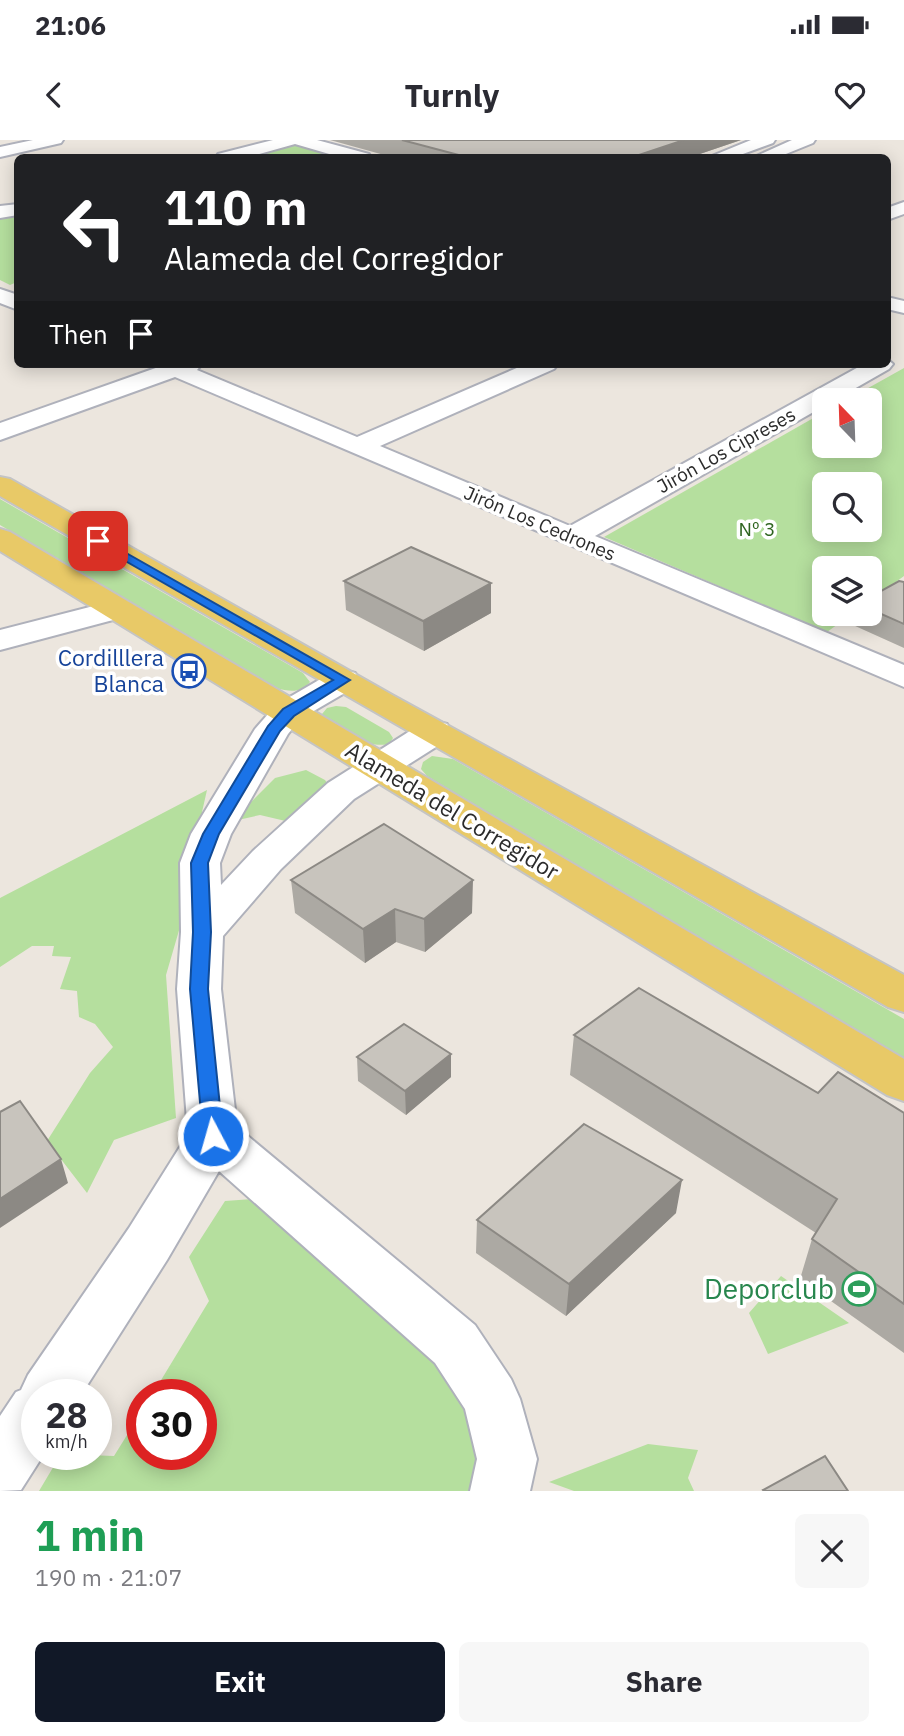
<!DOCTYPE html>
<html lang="en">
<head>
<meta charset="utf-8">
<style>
  body { margin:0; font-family:"IBM Plex Sans",sans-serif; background:#f7f7f7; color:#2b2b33; height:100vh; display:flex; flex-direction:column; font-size:26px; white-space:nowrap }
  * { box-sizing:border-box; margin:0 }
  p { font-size:23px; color:#7c7c81 }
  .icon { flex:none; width:38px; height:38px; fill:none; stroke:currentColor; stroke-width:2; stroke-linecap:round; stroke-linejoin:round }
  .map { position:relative; height:1351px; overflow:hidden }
  .sheet { display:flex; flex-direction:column; background:#fff; flex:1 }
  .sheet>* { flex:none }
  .hud { position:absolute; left:14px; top:14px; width:877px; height:214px; border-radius:10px; box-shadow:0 4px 18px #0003; background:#202124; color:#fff; overflow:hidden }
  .needle { width:46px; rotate:337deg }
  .fabs { position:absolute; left:812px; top:248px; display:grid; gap:14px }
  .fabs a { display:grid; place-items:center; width:70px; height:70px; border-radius:10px; background:#fff; box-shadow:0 4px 18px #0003; font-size:35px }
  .speed { position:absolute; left:21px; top:1239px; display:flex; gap:14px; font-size:35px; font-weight:700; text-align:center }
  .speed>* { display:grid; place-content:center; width:91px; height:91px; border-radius:50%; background:#fff; box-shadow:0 4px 18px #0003; line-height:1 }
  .speed small { font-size:18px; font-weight:400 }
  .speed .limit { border:10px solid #d22; background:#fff; color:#111 }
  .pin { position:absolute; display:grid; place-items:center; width:60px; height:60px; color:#fff; margin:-30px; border-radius:14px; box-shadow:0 4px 10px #0006 }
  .me { position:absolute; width:77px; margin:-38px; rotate:354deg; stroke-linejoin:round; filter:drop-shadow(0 0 5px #0008) }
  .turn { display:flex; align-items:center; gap:24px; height:147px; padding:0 35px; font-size:32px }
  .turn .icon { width:91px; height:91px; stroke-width:2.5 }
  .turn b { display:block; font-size:49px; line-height:60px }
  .then { display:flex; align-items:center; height:66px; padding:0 35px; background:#0003; gap:14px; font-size:26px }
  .round { display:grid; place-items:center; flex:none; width:74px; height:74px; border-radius:10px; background:#f7f7f7 }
  .headline { display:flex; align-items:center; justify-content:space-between; height:119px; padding:0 35px }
  h1 { font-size:42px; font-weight:700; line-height:52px; color:#1e9e55 }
  .primary-button { display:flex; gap:14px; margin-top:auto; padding:14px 35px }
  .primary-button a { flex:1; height:80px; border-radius:10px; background:#111827; color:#fff; font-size:28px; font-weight:700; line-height:80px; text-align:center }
  .primary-button a+a { background:#f7f7f7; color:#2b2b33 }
  .status { display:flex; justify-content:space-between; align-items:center; height:49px; padding:0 35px; background:#fff; direction:ltr }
  .status svg { height:19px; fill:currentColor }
  header { display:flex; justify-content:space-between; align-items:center; height:91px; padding:0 35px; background:#fff; font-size:32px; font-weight:700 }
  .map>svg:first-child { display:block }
</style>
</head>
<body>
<div class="status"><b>21:06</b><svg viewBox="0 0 49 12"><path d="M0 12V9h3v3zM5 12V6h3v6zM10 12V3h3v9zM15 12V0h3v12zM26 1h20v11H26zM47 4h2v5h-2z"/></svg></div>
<header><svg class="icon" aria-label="back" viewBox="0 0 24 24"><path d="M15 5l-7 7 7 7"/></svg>Turnly<svg class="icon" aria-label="heart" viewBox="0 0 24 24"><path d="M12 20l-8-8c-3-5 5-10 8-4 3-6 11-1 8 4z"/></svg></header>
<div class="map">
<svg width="904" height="1351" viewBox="0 0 904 1351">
  <rect width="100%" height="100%" fill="#ece6de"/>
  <!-- green -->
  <path fill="#b5df9e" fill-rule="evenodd" d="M 295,4 L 342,17 L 245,18 Z
    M 17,74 L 17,142 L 10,145 L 0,140 L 0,77 Z
    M 904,228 L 904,436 L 870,461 L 870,429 L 824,429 L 824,474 L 852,474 L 827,492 L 604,397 L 824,272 L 824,306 L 870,306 L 870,261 L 845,261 ZM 824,345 L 870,345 L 870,390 L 824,390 Z
    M 0,359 L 303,533 L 310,542 C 302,553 289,552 277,548 L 0,385 Z
    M 336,566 L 346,567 L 389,592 L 393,598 L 389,604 C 366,609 345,591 326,579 L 322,574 L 327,568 Z
    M 432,616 L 453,619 L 904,879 L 904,920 L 427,636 L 421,629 L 423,622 Z
    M 306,630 L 325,640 L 332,650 L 294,683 L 260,675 L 238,680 L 245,668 L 275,638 Z
    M 207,650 L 202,672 L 219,677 L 206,698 L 166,835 L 176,978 L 114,1000 L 87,1053 L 47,1001 L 90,933 L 113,907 L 95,884 L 79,877 L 77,851 L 60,849 L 71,817 L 52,816 L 54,806 L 32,806 L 0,827 L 0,758 Z
    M 265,1058 L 435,1219 L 475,1290 L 482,1325 L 476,1351 L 39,1351 L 61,1314 L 114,1316 L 142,1271 L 142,1314 L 201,1314 L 201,1255 L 152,1255 L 209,1161 L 189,1117 L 225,1061 Z
    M 781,1136 L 849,1183 L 768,1214 L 749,1173 Z
    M 648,1304 L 698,1310 L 688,1338 L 694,1351 L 574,1351 L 549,1342 Z"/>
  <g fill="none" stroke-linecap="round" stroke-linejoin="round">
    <defs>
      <path id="minor" d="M 33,0 L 63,0 L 61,3 L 0,17 L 0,7 Z
        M 273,0 L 317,0 L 369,14 L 371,18 L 343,18 L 295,4 L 245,18 L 216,18 L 218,14 Z
        M 751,0 L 775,0 L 773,3 L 732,18 L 707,18 Z
        M 792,0 L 815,0 L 813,3 L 776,18 L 752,18 Z
        M 904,62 L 904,74 L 887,80 L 887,68 Z
        M 18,64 L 18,75 L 0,78 L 0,66 Z
        M 0,149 L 18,155 L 18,170 L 0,163 Z
        M 887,157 L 904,161 L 904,173 L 887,169 Z
        M 887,219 L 893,224 L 889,229 L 833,261 L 824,261 L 824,266 L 595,396 L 904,525 L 904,547 L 175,237 L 0,300 L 0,283 L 167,224 L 202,224 L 197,230 L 357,297 L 526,224 L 558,224 L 554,229 L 380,306 L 570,386 L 864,224 L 887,224 Z
        M 117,460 L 128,462 L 133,469 L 128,476 L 0,510 L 0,490 Z
        M 343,530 L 355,533 L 360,540 L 355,547 L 300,579 L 288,594 L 231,694 L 220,723 L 221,745 L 253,711 L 328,643 L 421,584 L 434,581 L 447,584 L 452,592 L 447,600 L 354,659 L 281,729 L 223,796 L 221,849 L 237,987 L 475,1185 L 511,1239 L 520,1259 L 537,1319 L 530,1351 L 470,1351 L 477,1319 L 465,1269 L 435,1223 L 219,1031 L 167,1120 L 81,1255 L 37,1255 L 37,1314 L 44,1314 L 21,1350 L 0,1351 L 0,1276 L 16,1252 L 21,1250 L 28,1235 L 129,1088 L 188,994 L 177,849 L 181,792 L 180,723 L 191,694 L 255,589 L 276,565 L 331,533 Z"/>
      <path id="major" d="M 0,337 L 10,339 L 394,556 L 904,835 L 904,872 L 888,867 L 0,356 Z
        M 0,389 L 10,392 L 904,919 L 904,961 L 887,955 L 0,411 Z"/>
    </defs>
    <!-- minor casing -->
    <use href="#minor" stroke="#afb1bb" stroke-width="4"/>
    <!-- major casing -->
    <use href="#major" stroke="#c4c4c4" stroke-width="4"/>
    <!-- minor -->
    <use href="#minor" fill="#fff" fill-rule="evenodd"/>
    <!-- major -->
    <use href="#major" fill="#e8c967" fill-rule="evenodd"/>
  </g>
  <!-- wall -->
  <path fill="#aca9a3" d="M 330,0 L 741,0 L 688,18 L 395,18 Z
    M 344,441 L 491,443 L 491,473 L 424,511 L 346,470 Z
    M 904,442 L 904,508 L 853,485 L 855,474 L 870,474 L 870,457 Z
    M 291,740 L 472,773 L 425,812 L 396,802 L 365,823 L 295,773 Z
    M 574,895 L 904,973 L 904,1213 L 800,1139 L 812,1099 L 816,1093 L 570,935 Z
    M 357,917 L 451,937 L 406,975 L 358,941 Z
    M 676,1073 L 566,1176 L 476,1113 L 477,1080 Z"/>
  <!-- shaded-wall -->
  <path fill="#8c8984" d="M 684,0 L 741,0 L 688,18 L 630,18 Z
    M 491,443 L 491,473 L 424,511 L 423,481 Z
    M 473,740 L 472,773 L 425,812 L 424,779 Z
    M 395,769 L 396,802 L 365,823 L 363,789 Z
    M 451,914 L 451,937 L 406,975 L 405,951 Z
    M 61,1019 L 68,1043 L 0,1088 L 0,1059 Z
    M 682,1040 L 676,1073 L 566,1176 L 569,1144 Z"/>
  <!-- building -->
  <path fill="#c8c4bd" stroke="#8c8984" stroke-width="2" d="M 402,0 L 684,0 L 630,18 L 470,18 Z
    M 411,407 L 491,443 L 423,481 L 344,441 Z
    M 899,441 L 904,442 L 904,484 L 870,469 L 870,457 Z
    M 384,684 L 473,740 L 424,779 L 395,769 L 363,789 L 291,740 Z
    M 639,848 L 818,953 L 838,932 L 904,973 L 904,1164 L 812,1099 L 837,1059 L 574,895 Z
    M 404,884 L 451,914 L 405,951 L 357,917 Z
    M 20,961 L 61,1019 L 0,1059 L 0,972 Z
    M 584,984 L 682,1040 L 569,1144 L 477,1080 Z
    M 825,1316 L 848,1351 L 764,1351 L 763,1350 Z"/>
  <!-- route -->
  <path fill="#1a73e8" stroke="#114b97" stroke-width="2" d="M 98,397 L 350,540 L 294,576 L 280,591 L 219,694 L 208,723 L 211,792 L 208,849 L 223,996 L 220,1002 L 213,1004 L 206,1002 L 203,996 L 190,849 L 193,792 L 191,723 L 203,694 L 268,586 L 283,569 L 333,540 L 94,403 L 94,398 Z"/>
  <!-- icons -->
  <defs>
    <symbol id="bus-ring" viewBox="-11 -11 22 22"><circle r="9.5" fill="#fff" stroke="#1a4fb4" stroke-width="1.5"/><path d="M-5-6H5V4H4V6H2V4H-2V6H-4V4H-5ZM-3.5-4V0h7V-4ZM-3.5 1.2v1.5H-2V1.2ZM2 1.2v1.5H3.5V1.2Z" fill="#1a4fb4"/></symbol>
    <symbol id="stadium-ring" viewBox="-11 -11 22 22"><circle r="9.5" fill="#fff" stroke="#2e9e5b" stroke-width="1.5"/><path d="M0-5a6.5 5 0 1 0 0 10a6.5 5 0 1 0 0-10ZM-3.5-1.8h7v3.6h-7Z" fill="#2e9e5b"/></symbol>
  </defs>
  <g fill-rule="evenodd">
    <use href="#bus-ring" x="170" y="512" width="38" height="38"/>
    <use href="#stadium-ring" x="840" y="1130" width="38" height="38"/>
  </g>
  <g text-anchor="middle" stroke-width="7" stroke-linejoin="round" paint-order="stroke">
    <!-- far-street labels -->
    <g font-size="19" fill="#2b2b2b" stroke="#fff">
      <text transform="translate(726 310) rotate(-29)" y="7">Jirón Los Cipreses</text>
      <text transform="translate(540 383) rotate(23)" y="7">Jirón Los Cedrones</text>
    </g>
    <!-- far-park labels -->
    <g font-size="19" fill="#2e641f" stroke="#fff">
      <text x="757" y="396">Nº 3</text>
    </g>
    <!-- transit labels -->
    <g font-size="23" fill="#164399" stroke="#fff" text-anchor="end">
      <text x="164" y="526">Cordilllera<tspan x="164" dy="26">Blanca</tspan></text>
    </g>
    <!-- street labels -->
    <g font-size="23" fill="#2b2b2b" stroke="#fff">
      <text transform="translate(452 671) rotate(31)" y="8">Alameda del Corregidor</text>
    </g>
    <!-- near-leisure labels -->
    <g font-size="28" fill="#27864d" stroke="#fff" text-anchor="end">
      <text x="834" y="1159">Deporclub</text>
    </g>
  </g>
</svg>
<div class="fabs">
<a><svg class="needle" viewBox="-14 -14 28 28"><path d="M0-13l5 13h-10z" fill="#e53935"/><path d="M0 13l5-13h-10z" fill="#7c7c81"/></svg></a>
<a><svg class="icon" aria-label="search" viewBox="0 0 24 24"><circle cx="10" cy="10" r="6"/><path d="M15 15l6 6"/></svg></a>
<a><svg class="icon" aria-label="layers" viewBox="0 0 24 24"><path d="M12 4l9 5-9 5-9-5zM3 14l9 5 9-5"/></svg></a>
</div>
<div class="speed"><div>28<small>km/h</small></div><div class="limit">30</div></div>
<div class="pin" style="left:98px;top:401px;background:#d93025"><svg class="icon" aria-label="arrive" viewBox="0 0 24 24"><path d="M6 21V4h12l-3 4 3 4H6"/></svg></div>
<svg class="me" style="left:213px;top:996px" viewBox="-20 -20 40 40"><circle r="17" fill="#1a73e8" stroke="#fff" stroke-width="3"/><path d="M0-11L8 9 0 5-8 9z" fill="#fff"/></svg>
<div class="hud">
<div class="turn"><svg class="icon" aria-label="left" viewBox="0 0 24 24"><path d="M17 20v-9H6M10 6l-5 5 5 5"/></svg><div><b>110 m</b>Alameda del Corregidor</div></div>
<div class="then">Then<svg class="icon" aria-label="arrive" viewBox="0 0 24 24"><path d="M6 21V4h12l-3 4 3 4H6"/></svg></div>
</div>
</div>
<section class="sheet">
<div class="headline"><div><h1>1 min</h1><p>190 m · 21:07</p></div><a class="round"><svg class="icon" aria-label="close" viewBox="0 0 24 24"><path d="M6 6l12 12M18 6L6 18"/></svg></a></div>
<div class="primary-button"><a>Exit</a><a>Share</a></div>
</section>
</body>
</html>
